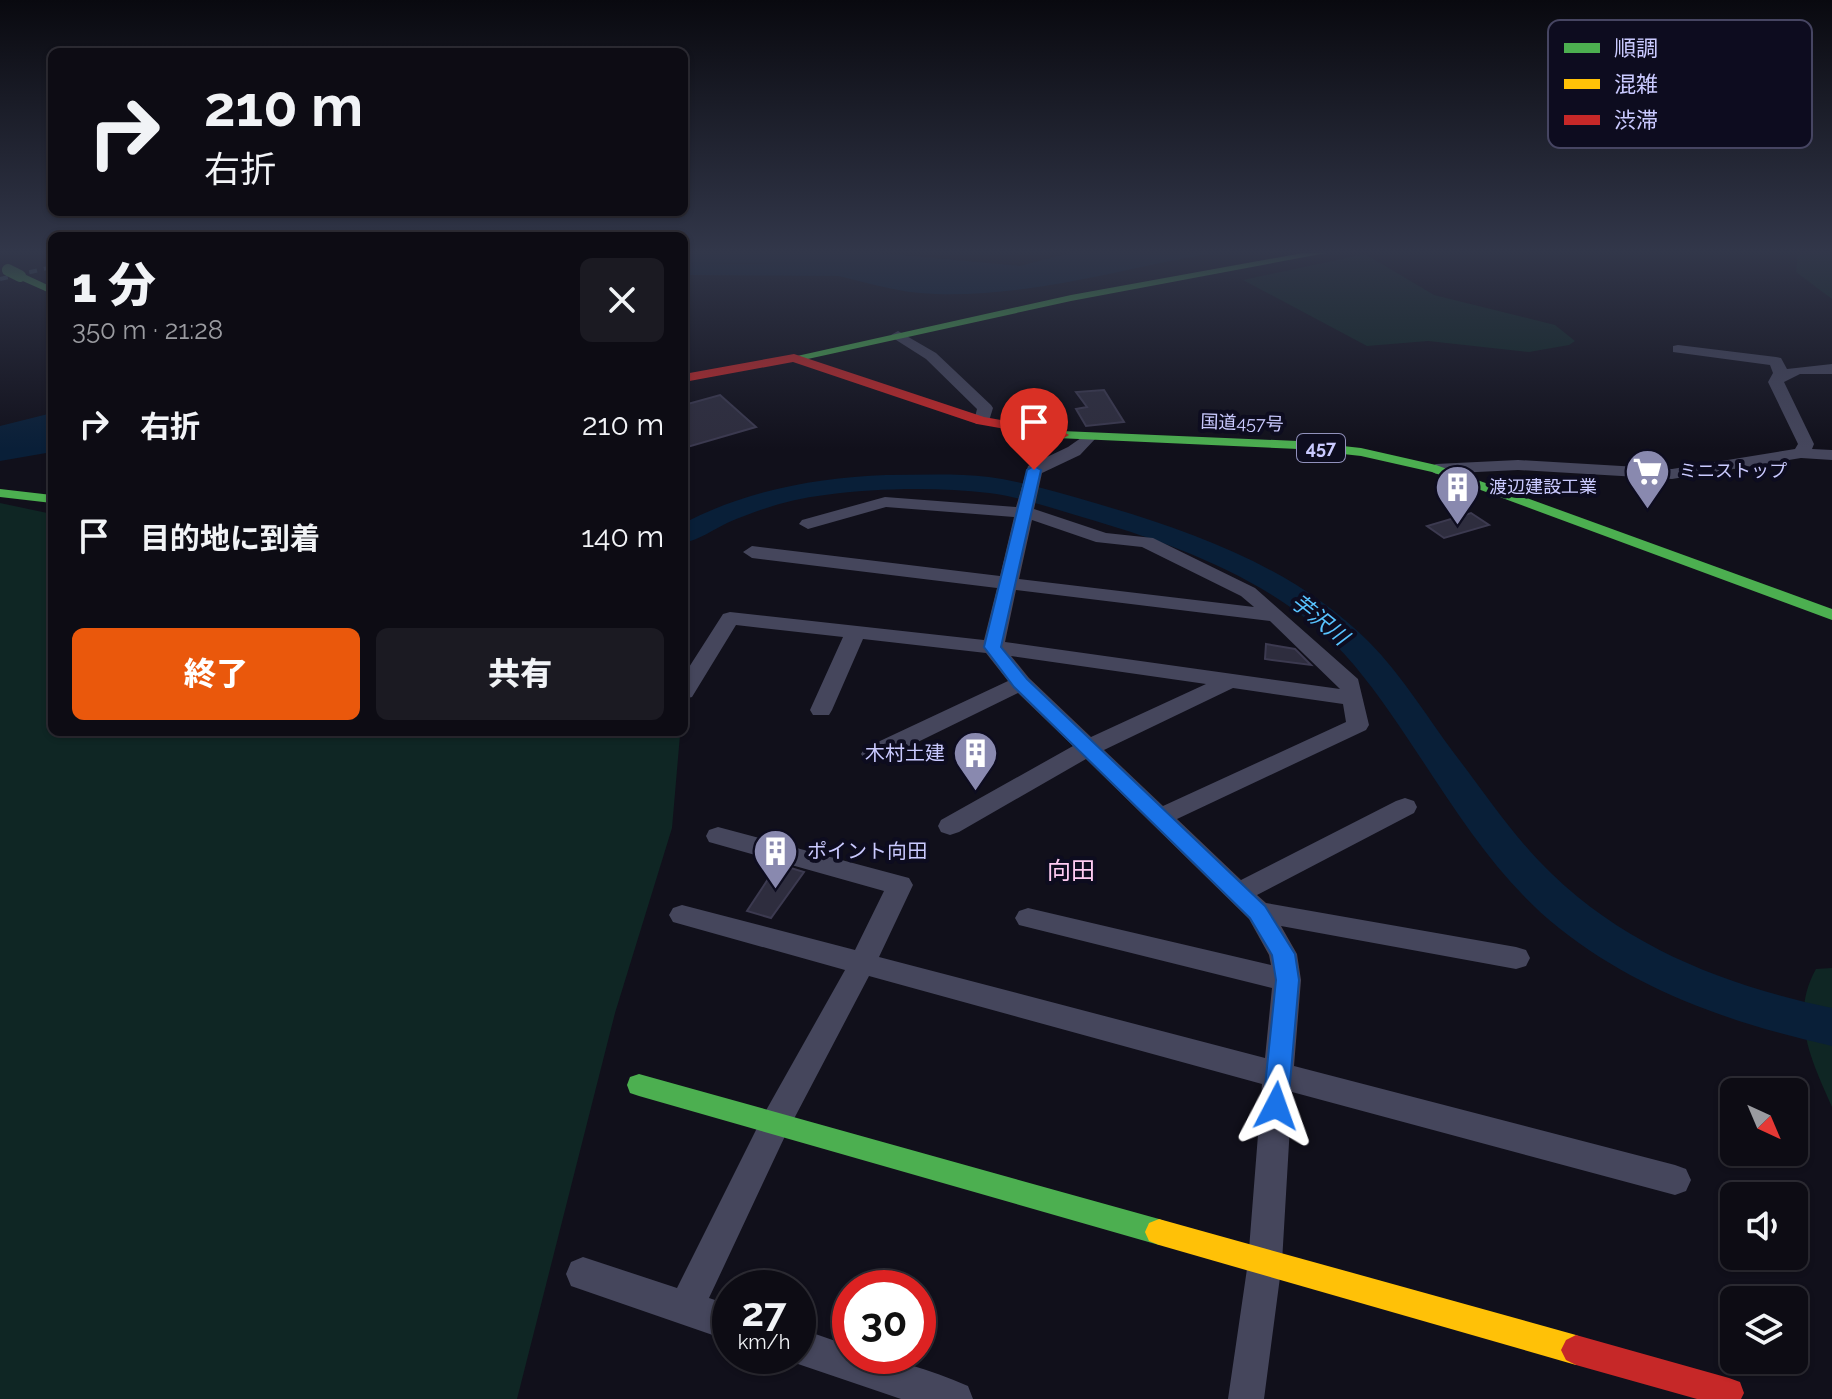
<!DOCTYPE html>
<html lang="ja">
<head>
<meta charset="utf-8">
<style>
  body { margin:0; font-family:Raleway,"Noto Sans JP",sans-serif; background:#1b1a22; color:#f1f3f6; height:100vh; display:flex; flex-direction:column; font-size:30px; white-space:nowrap }
  * { box-sizing:border-box; margin:0 }
  p { font-size:26px; color:#9a9ba0 }
  .icon { flex:none; width:44px; height:44px; fill:none; stroke:currentColor; stroke-width:2; stroke-linecap:round; stroke-linejoin:round }
  .map { position:relative; flex:1; overflow:hidden }
  .details { position:absolute; left:48px; top:232px; width:640px; height:504px; display:flex; flex-direction:column; background:#0d0c14; border-radius:12px; box-shadow:0 2px 6px #0004,0 0 0 2px #2d2c34 }
  .details>* { flex:none }
  .banner { position:absolute; left:48px; top:48px; width:640px; height:168px; border-radius:12px; box-shadow:0 2px 6px #0004,0 0 0 2px #2d2c34; background:#0d0c14; color:#f1f3f6; overflow:hidden }
  .needle { width:52px; rotate:136deg }
  .fabs { position:absolute; left:1720px; top:1078px; display:grid; gap:16px }
  .fabs a { display:grid; place-items:center; width:88px; height:88px; border-radius:12px; background:#0d0c14; box-shadow:0 2px 6px #0004,0 0 0 2px #2d2c34; font-size:40px }
  .speed { position:absolute; left:712px; top:1270px; display:flex; gap:16px; font-size:40px; font-weight:700; text-align:center }
  .speed>* { display:grid; place-content:center; width:104px; height:104px; border-radius:50%; background:#0d0c14; box-shadow:0 2px 6px #0004,0 0 0 2px #2d2c34; line-height:1 }
  .speed small { font-size:20px; font-weight:400 }
  .speed .limit { border:12px solid #d22; background:#fff; color:#111 }
  .pin { position:absolute; display:grid; place-items:center; width:68px; height:68px; color:#fff; margin:-82px -34px; border-radius:50% 50% 50% 0; rotate:-45deg; box-shadow:0 0 8px #0007 }
  .pin .icon { rotate:45deg }
  .me { position:absolute; width:88px; margin:-44px; rotate:4deg; stroke-linejoin:round; filter:drop-shadow(0 0 6px #0008) }
  .turn { display:flex; align-items:center; gap:28px; height:168px; padding:0 24px; font-size:36px }
  .turn .icon { width:104px; height:104px; stroke-width:2.5 }
  .turn b { display:block; font-size:56px; line-height:68px }
  .round { display:grid; place-items:center; flex:none; width:84px; height:84px; border-radius:12px; background:#1b1a22 }
  .head { display:flex; align-items:center; justify-content:space-between; height:136px; padding:0 24px }
  h1 { font-size:48px; font-weight:800; line-height:60px }
  .cta { display:flex; gap:16px; margin-top:auto; padding:16px 24px }
  .cta a { flex:1; height:92px; border-radius:12px; background:#ea580c; color:#fff; font-size:32px; font-weight:800; line-height:92px; text-align:center }
  .cta a+a { background:#1b1a22; color:#f1f3f6 }
  ul { padding:0; list-style:none }
  li { display:flex; align-items:center; gap:24px; height:112px; padding:0 24px }
  li div { flex:1 }
  li b { display:block; font-size:30px }
  li em { font-style:normal }
  .map>svg:first-child { display:block }
</style>
</head>
<body>
<div class="map">
<svg width="1832" height="1399" viewBox="0 0 1832 1399">
  <rect width="100%" height="100%" fill="#11101b"/>
  <!-- green -->
  <path fill="#0f2624" d="M 1798,253 L 1832,253 L 1832,299 L 1796,272 Z
    M 1365,254 L 1434,295 L 1555,325 L 1575,341 L 1569,345 L 1529,352 L 1428,341 L 1367,346 L 1243,280 Z
    M 0,503 L 52,514 L 52,732 L 677,732 L 680,735 L 672,828 L 615,1013 L 517,1399 L 0,1399 Z
    M 1832,968 L 1832,1107 C 1812,1061 1789,1017 1816,969 Z"/>
  <!-- water -->
  <path fill="#091f38" d="M 684,253 L 880,253 L 1020,266 L 1069,253 L 1213,253 C 1120,269 1031,297 936,294 C 887,293 840,273 793,266 C 771,263 748,263 726,263 C 711,264 698,263 684,269 Z
    M 52,413 L 52,452 L 0,461 L 0,426 Z"/>
  <g fill="none" stroke-linecap="round" stroke-linejoin="round">
    <!-- river -->
    <path fill="#091f38" fill-rule="evenodd" d="M 684,263 L 860,264 L 870,270 L 860,276 L 684,275 Z
      M 886,475 C 920,475 955,473 989,477 C 1025,482 1060,493 1095,503 C 1194,532 1293,567 1368,641 C 1403,676 1430,722 1460,761 C 1489,799 1517,841 1552,874 C 1630,949 1728,986 1832,1008 L 1832,1046 C 1734,1024 1638,991 1559,928 C 1471,858 1424,749 1354,665 C 1286,584 1179,545 1082,517 C 1051,508 1021,497 989,493 C 937,487 878,488 825,495 C 791,499 759,509 727,523 C 713,530 700,539 684,543 L 684,523 C 748,490 815,478 886,475 Z"/>
  </g>
  <!-- building -->
  <path fill="#2e2d3e" stroke="#3c3a50" stroke-width="2" d="M 1104,390 L 1124,422 L 1086,426 L 1076,409 L 1087,407 L 1076,392 Z
    M 720,395 L 756,427 L 684,448 L 684,405 Z
    M 1471,513 L 1489,525 L 1444,538 L 1427,526 Z
    M 1266,644 L 1295,649 L 1311,665 L 1265,659 Z
    M 778,864 L 804,872 L 771,918 L 747,911 Z"/>
  <g fill="none" stroke-linecap="round" stroke-linejoin="round">
    <!-- street -->
    <path fill="#45465c" fill-rule="evenodd" d="M 898,331 L 936,353 L 991,405 L 993,408 L 988,424 L 976,424 L 974,421 L 977,409 L 926,359 L 893,338 L 891,335 Z
      M 1678,345 L 1776,357 L 1781,358 L 1787,369 L 1832,364 L 1832,374 L 1800,374 L 1784,382 L 1814,444 L 1812,449 L 1832,450 L 1832,460 L 1801,458 L 1672,479 L 1518,470 L 1436,474 L 1427,469 L 1436,464 L 1518,460 L 1672,469 L 1795,449 L 1798,444 L 1768,382 L 1773,373 L 1770,365 L 1673,352 L 1673,346 Z
      M 1088,433 L 1096,438 L 1080,455 L 1042,473 L 1034,509 L 1106,533 L 1153,538 L 1255,588 L 1358,679 L 1369,725 L 1366,730 L 1177,819 L 1241,880 L 1396,801 L 1405,798 L 1414,801 L 1417,807 L 1414,813 L 1257,895 L 1266,903 L 1516,947 L 1526,950 L 1530,958 L 1526,966 L 1516,969 L 1281,926 L 1297,954 L 1301,980 L 1294,1066 L 1675,1165 L 1686,1169 L 1691,1180 L 1686,1191 L 1675,1195 L 1292,1092 L 1282,1262 L 1264,1399 L 1228,1399 L 1248,1262 L 1262,1084 L 869,976 L 786,1134 L 709,1298 L 730,1305 L 730,1341 L 571,1286 L 566,1274 L 571,1262 L 583,1257 L 677,1288 L 764,1114 L 845,970 L 673,922 L 669,915 L 673,908 L 682,905 L 855,950 L 884,891 L 709,842 L 706,836 L 709,830 L 718,827 L 909,878 L 913,885 L 879,957 L 1265,1058 L 1272,988 L 1019,925 L 1015,918 L 1019,911 L 1028,908 L 1271,965 L 1269,955 L 1249,919 L 1086,759 L 959,832 L 950,835 L 941,832 L 938,826 L 941,820 L 1073,746 L 1018,693 L 881,760 L 865,760 L 861,754 L 865,748 L 1008,681 L 986,653 L 863,639 L 832,710 L 829,715 L 813,715 L 810,710 L 843,637 L 736,625 L 692,697 L 684,699 L 684,675 L 723,614 L 730,612 L 984,640 L 997,588 L 752,558 L 743,552 L 752,546 L 1000,576 L 1014,517 L 886,507 L 808,529 L 799,524 L 802,520 L 885,497 L 1016,507 L 1028,466 L 1068,447 ZM 1032,520 L 1096,542 L 1142,547 L 1241,596 L 1254,607 L 1019,579 ZM 1016,590 L 1270,621 L 1340,689 L 1005,642 ZM 1011,656 L 1206,684 L 1091,737 L 1029,678 ZM 1233,688 L 1343,704 L 1346,722 L 1163,806 L 1104,750 Z
      M 798,1328 L 850,1346 L 850,1356 C 891,1356 930,1370 968,1386 L 973,1399 L 901,1399 L 798,1364 L 784,1356 L 798,1356 Z"/>
    <!-- fast -->
    <path fill="#4caf50" fill-rule="evenodd" d="M 1303,253 L 1326,253 L 1071,301 L 794,362 L 788,358 L 1071,295 Z
      M 16,274 L 24,274 L 52,287 L 52,294 L 16,278 Z
      M 1062,431 L 1298,441 L 1361,448 L 1436,465 L 1832,609 L 1832,620 L 1432,472 L 1361,456 L 1298,449 L 1057,438 L 1057,432 Z
      M 0,489 L 52,495 L 52,503 L 0,497 Z
      M 639,1074 L 1159,1219 L 1169,1223 L 1173,1232 L 1169,1241 L 1159,1245 L 639,1096 L 630,1093 L 627,1085 L 630,1077 Z"/>
    <!-- slow -->
    <path fill="#ffc107" fill-rule="evenodd" d="M 1159,1219 L 1576,1335 L 1586,1340 L 1591,1350 L 1586,1360 L 1576,1365 L 1159,1245 L 1149,1241 L 1145,1232 L 1149,1223 Z"/>
    <!-- jam -->
    <path fill="#c62828" fill-rule="evenodd" d="M 794,354 L 984,417 L 1062,431 L 1069,435 L 1062,439 L 977,424 L 793,362 L 684,382 L 684,374 Z
      M 1576,1335 L 1729,1378 L 1740,1382 L 1744,1393 L 1741,1399 L 1697,1399 L 1576,1365 L 1566,1360 L 1561,1350 L 1566,1340 Z"/>
    <!-- rail -->
    <path stroke="#3d5764" stroke-width="4" stroke-dasharray="8 7" stroke-linecap="butt" d="M 0,279 L 52,267"/>
    <!-- fast-bridge -->
    <path stroke="#4caf50" stroke-width="12" d="M 8,270 L 20,276"/>
  </g>
  <!-- sky -->
  <linearGradient id="sky" x2="0" y2="1"><stop stop-color="#09090f"/><stop offset="0.56" stop-color="#32374a"/><stop offset="1" stop-color="#32374a" stop-opacity="0"/></linearGradient>
  <rect width="1832" height="449" fill="url(#sky)"/>
  <!-- route -->
  <path fill="#1a73e8" stroke="#114b97" stroke-width="2" d="M 1034,466 L 1041,470 L 1001,647 L 1027,679 L 1265,906 L 1295,954 L 1299,980 L 1288,1106 L 1285,1114 L 1276,1117 L 1267,1114 L 1263,1106 L 1276,980 L 1272,955 L 1250,918 L 1014,687 L 984,647 L 1027,470 Z"/>
  <!-- icons -->
  <defs>
    <symbol id="supermarket-pin" viewBox="-11 -11 22 30"><path d="M0 17L-7.5 6A9.5 9.5 0 1 1 7.5 6Z" fill="#8989af" stroke="#0d0c1f"/><path d="M-6-5.5h2.5l.6 2H6L4.5 2H-2.5L-4.4-4H-6ZM-1.5 3.2a1.3 1.3 0 1 0 .1 0ZM3 3.2a1.3 1.3 0 1 0 .1 0Z" fill="#fff"/></symbol>
    <symbol id="building-pin" viewBox="-11 -11 22 30"><path d="M0 17L-7.5 6A9.5 9.5 0 1 1 7.5 6Z" fill="#8989af" stroke="#0d0c1f"/><path d="M-4-6H4V6H1V3H-1V6H-4ZM-2.5-4.3h1.7v1.8h-1.7ZM.8-4.3h1.7v1.8H.8ZM-2.5-1h1.7V.8h-1.7ZM.8-1h1.7V.8H.8Z" fill="#fff"/></symbol>
  </defs>
  <g fill-rule="evenodd">
    <use href="#supermarket-pin" x="1622" y="446" width="51" height="69"/>
    <use href="#building-pin" x="1432" y="462" width="51" height="69"/>
    <use href="#building-pin" x="950" y="728" width="51" height="69"/>
    <use href="#building-pin" x="750" y="826" width="51" height="69"/>
  </g>
  <g text-anchor="middle" stroke-width="8" stroke-linejoin="round" paint-order="stroke">
    <!-- far-street labels -->
    <g font-size="18" fill="#cacaff" stroke="#0d0c1f">
      <text transform="translate(1242 423) rotate(2)" y="6">国道457号</text>
    </g>
    <!-- shield labels -->
    <rect fill="#0d0c1f" stroke="#9191bc" stroke-width="2" x="1297" y="434" width="48" height="28" rx="6"/>
    <g font-size="18" font-weight="bold" fill="#cacaff">
      <text x="1321" y="454">457</text>
    </g>
    <!-- far-poi labels -->
    <g font-size="18" fill="#cacaff" stroke="#0d0c1f" text-anchor="start">
      <text x="1679" y="477">ミニストップ</text>
      <text x="1489" y="493">渡辺建設工業</text>
    </g>
    <!-- poi labels -->
    <g font-size="20" fill="#cacaff" stroke="#0d0c1f" text-anchor="end">
      <text x="945" y="760">木村土建</text>
      <text x="807" y="858" text-anchor="start">ポイント向田</text>
    </g>
    <!-- water labels -->
    <g font-size="22" font-style="italic" fill="#58c3ff" stroke="#0d0c1f">
      <text transform="translate(1320 619) rotate(39)" y="8">芋沢川</text>
    </g>
    <!-- quarter labels -->
    <g font-size="24" fill="#ffccf2" stroke="#0d0c1f">
      <text x="1071" y="879">向田</text>
    </g>
  </g>
  <!-- legend -->
  <rect x="1548" y="20" width="264" height="128" rx="12" fill="#0d0c1f" stroke="#464562" stroke-width="2"/>
  <rect x="1564" y="43" width="36" height="10" fill="#4caf50"/>
  <rect x="1564" y="79" width="36" height="10" fill="#ffc107"/>
  <rect x="1564" y="115" width="36" height="10" fill="#c62828"/>
  <g font-size="22" fill="#cacaff">
    <text x="1614" y="56">順調</text>
    <text x="1614" y="92">混雑</text>
    <text x="1614" y="128">渋滞</text>
  </g>
</svg>
<div class="fabs">
<a><svg class="needle" viewBox="-14 -14 28 28"><path d="M0-13l5 13h-10z" fill="#e53935"/><path d="M0 13l5-13h-10z" fill="#9a9ba0"/></svg></a>
<a><svg class="icon" aria-label="sound" viewBox="0 0 24 24"><path d="M4 9h4l5-4v14l-5-4H4zM17 9q2 3 0 6"/></svg></a>
<a><svg class="icon" aria-label="layers" viewBox="0 0 24 24"><path d="M12 4l9 5-9 5-9-5zM3 14l9 5 9-5"/></svg></a>
</div>
<div class="speed"><div>27<small>km/h</small></div><div class="limit">30</div></div>
<div class="pin" style="left:1034px;top:470px;background:#d93025"><svg class="icon" aria-label="arrive" viewBox="0 0 24 24"><path d="M6 21V4h12l-3 4 3 4H6"/></svg></div>
<svg class="me" style="left:1276px;top:1106px" viewBox="-20 -20 40 40"><path d="M0-17L14 15 0 8-14 15z" fill="#1a73e8" stroke="#fff" stroke-width="4"/></svg>
<div class="banner">
<div class="turn"><svg class="icon" aria-label="right" viewBox="0 0 24 24"><path d="M7 20v-9h11M14 6l5 5-5 5"/></svg><div><b>210 m</b>右折</div></div>
</div>
<section class="details">
<div class="head"><div><h1>1 分</h1><p>350 m · 21:28</p></div><a class="round"><svg class="icon" aria-label="close" viewBox="0 0 24 24"><path d="M6 6l12 12M18 6L6 18"/></svg></a></div>
<ul>
<li><svg class="icon" aria-label="right" viewBox="0 0 24 24"><path d="M7 20v-9h11M14 6l5 5-5 5"/></svg><div><b>右折</b></div><em>210 m</em></li>
<li><svg class="icon" aria-label="arrive" viewBox="0 0 24 24"><path d="M6 21V4h12l-3 4 3 4H6"/></svg><div><b>目的地に到着</b></div><em>140 m</em></li>
</ul>
<div class="cta"><a>終了</a><a>共有</a></div>
</section>
</div>
</body>
</html>
